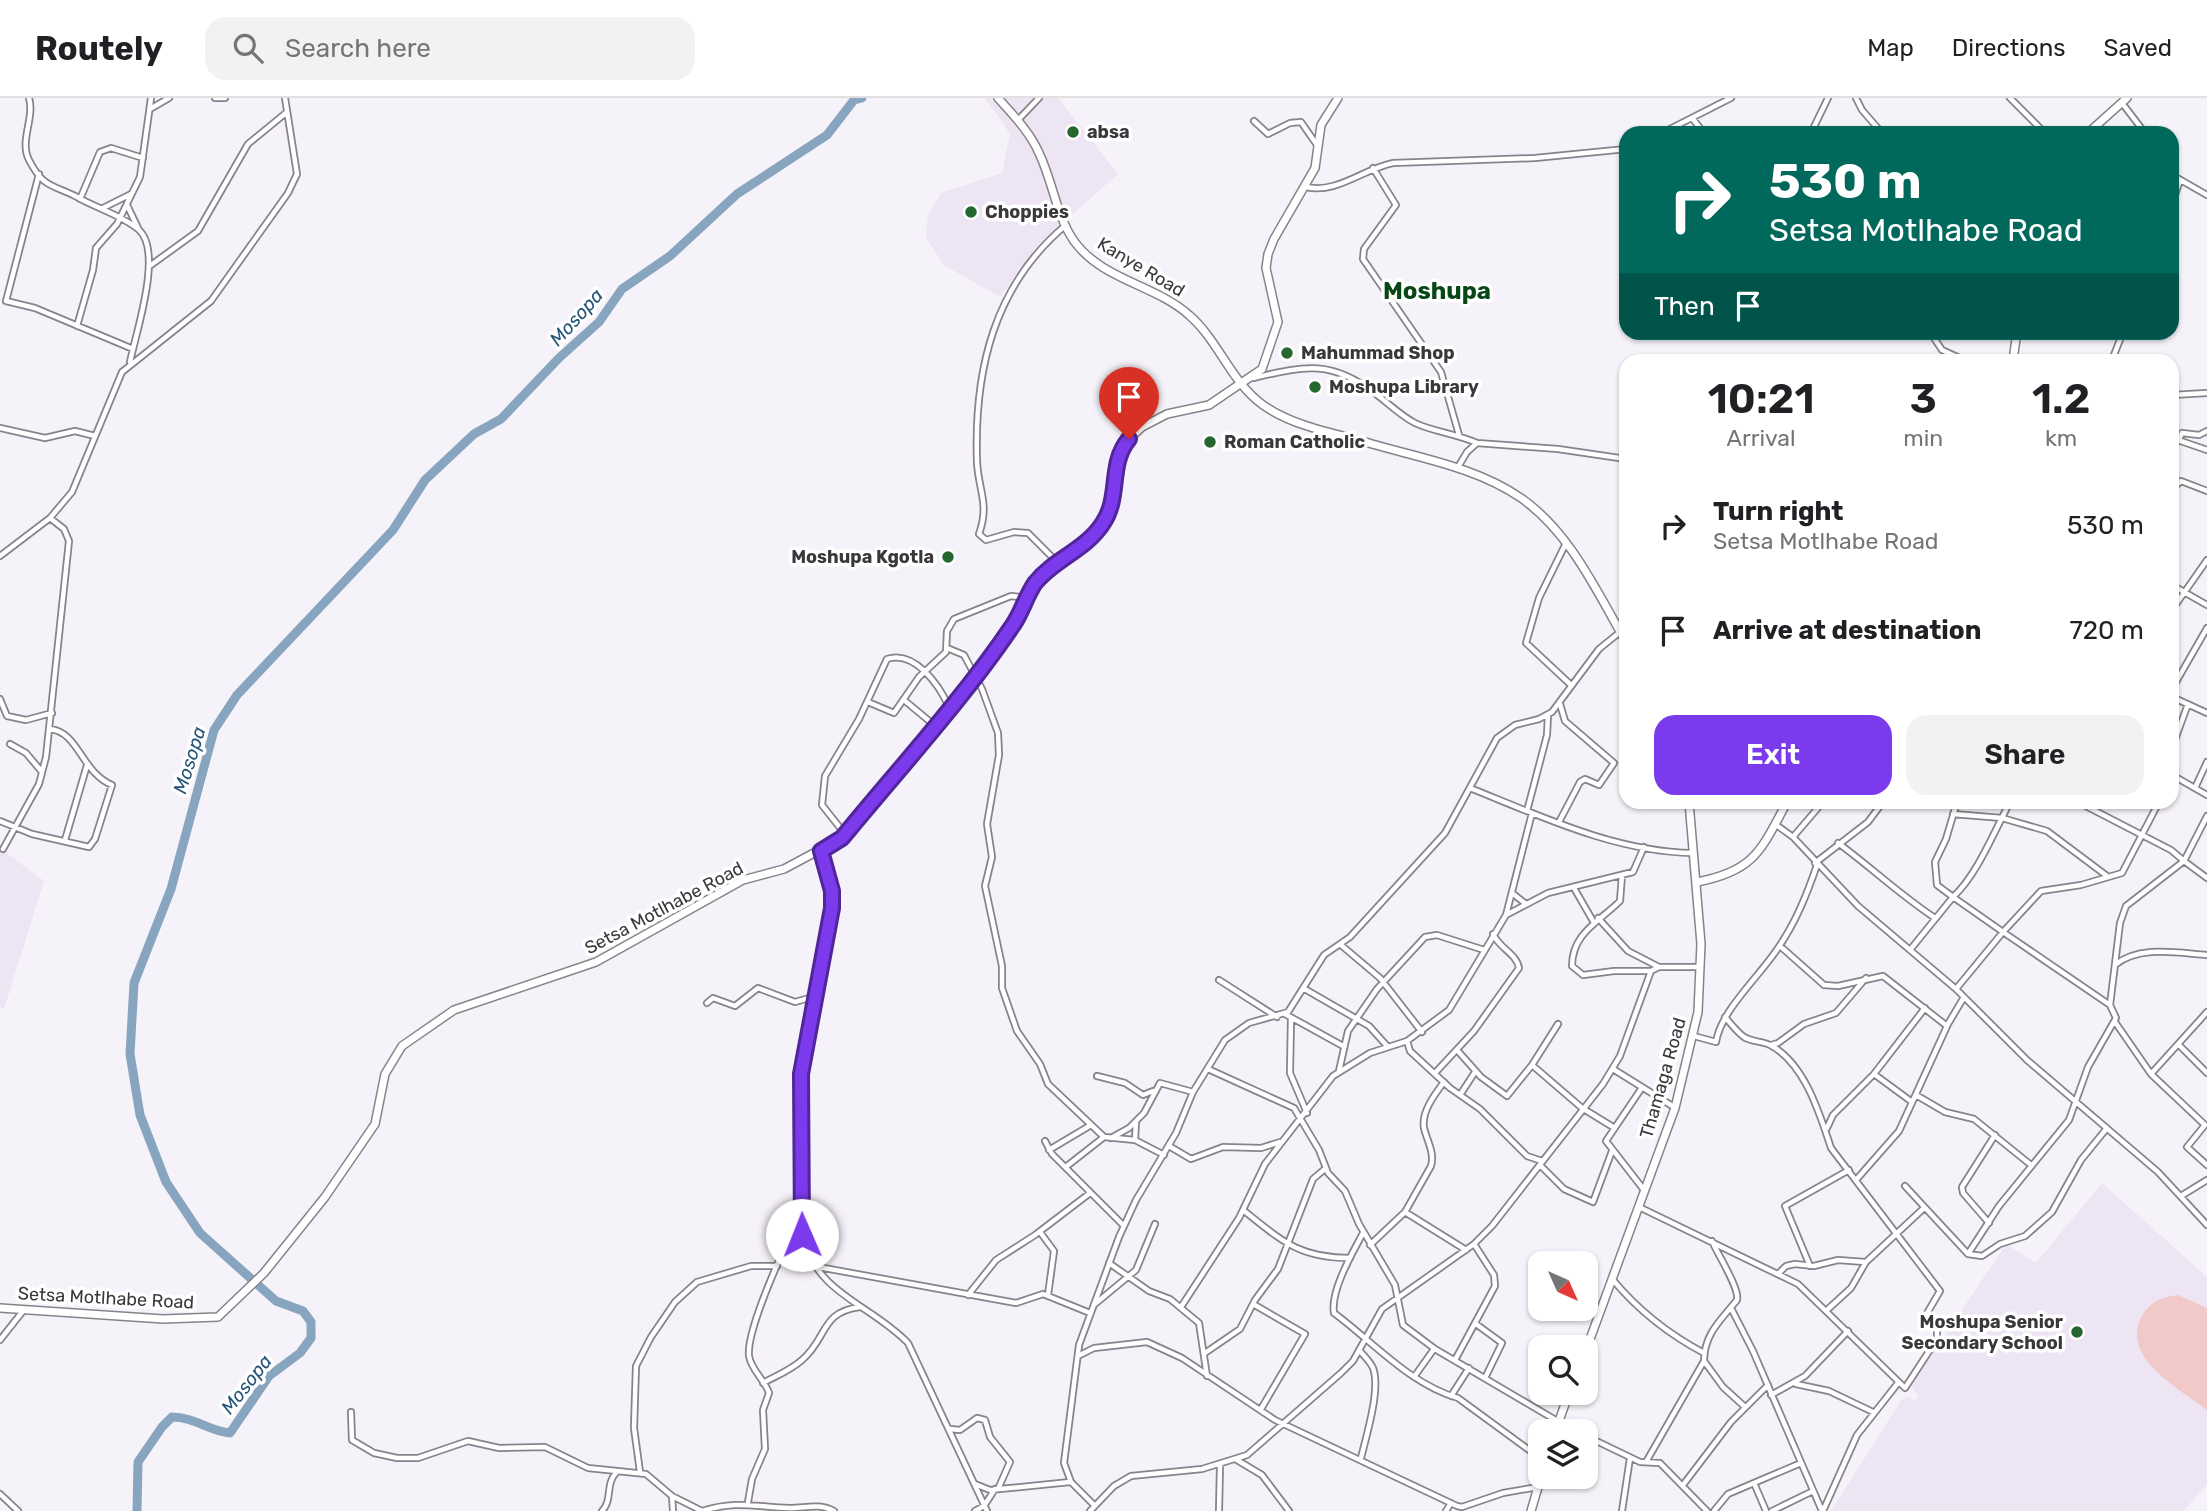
<!DOCTYPE html>
<html lang="en">
<head>
<meta charset="utf-8">
<style>
  body { margin:0; font-family:Rubik,sans-serif; background:#f2f2f2; color:#202124; height:100vh; display:flex; flex-direction:column; font-size:26px; white-space:nowrap }
  * { box-sizing:border-box; margin:0 }
  p { font-size:23px; color:#757577 }
  .icon { flex:none; width:38px; height:38px; fill:none; stroke:currentColor; stroke-width:2; stroke-linecap:round; stroke-linejoin:round }
  .map { position:relative; flex:1; overflow:hidden }
  .drawer { position:absolute; left:1619px; top:256px; width:560px; height:455px; display:flex; flex-direction:column; background:#fff; border-radius:21px; box-shadow:0 2px 5px #0004 }
  .drawer>* { flex:none }
  .banner { position:absolute; left:1619px; top:28px; width:560px; height:214px; border-radius:21px; box-shadow:0 2px 5px #0004; background:#00695c; color:#fff; overflow:hidden }
  .needle { width:46px; rotate:135deg }
  .fabs { position:absolute; left:1528px; top:1153px; display:grid; gap:14px }
  .fabs a { display:grid; place-items:center; width:70px; height:70px; border-radius:14px; background:#fff; box-shadow:0 2px 5px #0004; font-size:35px }
  .pin { position:absolute; display:grid; place-items:center; width:60px; height:60px; color:#fff; margin:-72px -30px; border-radius:50% 50% 50% 0; rotate:-45deg; box-shadow:0 0 7px #0007 }
  .pin .icon { rotate:45deg }
  .me { position:absolute; width:77px; margin:-38px; rotate:359deg; stroke-linejoin:round; filter:drop-shadow(0 0 5px #0008) }
  .turn { display:flex; align-items:center; gap:24px; height:147px; padding:0 35px; font-size:32px }
  .turn .icon { width:91px; height:91px; stroke-width:2.5 }
  .turn b { display:block; font-size:49px; line-height:60px }
  .then { display:flex; align-items:center; height:66px; padding:0 35px; background:#0003; gap:14px; font-size:26px }
  .eta { display:flex; justify-content:space-evenly; align-items:center; height:119px; text-align:center }
  .eta b { font-size:42px; font-weight:600; line-height:49px }
  .button { display:flex; gap:14px; margin-top:auto; padding:14px 35px }
  .button a { flex:1; height:80px; border-radius:21px; background:#7c3aed; color:#fff; font-size:28px; font-weight:600; line-height:80px; text-align:center }
  .button a+a { background:#f2f2f2; color:#202124 }
  ul { padding:0; list-style:none }
  li { display:flex; align-items:center; gap:21px; height:105px; padding:0 35px }
  li div { flex:1 }
  li b { display:block; font-size:26px }
  li em { font-style:normal }
  header { display:flex; align-items:center; gap:42px; box-sizing:border-box; height:98px; padding:0 35px; background:#fff; border-bottom:2px solid #e0e0e0 }
  header strong { font-size:33px }
  nav { display:flex; gap:38px; margin-inline-start:auto; font-size:24px }
  .search { width:490px; height:63px; background:#f2f2f2; display:flex; align-items:center; gap:18px; box-sizing:border-box; padding:0 24px; border-radius:21px; color:#757577; font-size:26px }
  .map>svg:first-child { display:block }
</style>
</head>
<body>
<header>
<strong>Routely</strong>
<div class="search"><svg class="icon" aria-label="search" viewBox="0 0 24 24"><circle cx="10" cy="10" r="6"/><path d="M15 15l6 6"/></svg>Search here</div>
<nav><a>Map</a><a>Directions</a><a>Saved</a></nav>
</header>
<div class="map">
<svg width="2207" height="1413" viewBox="0 0 2207 1413">
  <rect width="100%" height="100%" fill="#f6f2f9"/>
  <!-- built -->
  <path fill="#ede5f3" d="M 985,0 L 1058,0 L 1118,76 L 1038,147 L 1000,199 L 944,167 L 926,140 L 928,117 L 941,95 L 1002,75 L 1010,36 Z
    M 0,750 L 44,783 L 4,911 L 0,909 Z
    M 2102,1085 L 2207,1179 L 2207,1387 L 2183,1413 L 1831,1413 L 1902,1301 L 1909,1299 L 1915,1303 L 1919,1298 L 1911,1288 L 2006,1146 L 2036,1165 Z"/>
  <!-- pitch -->
  <path fill="#f2c9c9" d="M 2178,1197 L 2207,1210 L 2207,1312 C 2180,1291 2119,1259 2142,1218 C 2151,1203 2162,1199 2178,1197 Z"/>
  <g fill="none" stroke-linecap="round" stroke-linejoin="round">
    <!-- river -->
    <path stroke="#88a5bf" stroke-width="9" d="M 137,1413 L 138,1364 L 162,1329 L 172,1319 C 194,1319 209,1333 230,1335 L 269,1278 L 300,1255 L 311,1240 L 311,1224 L 303,1213 L 276,1203 L 200,1135 L 166,1084 L 140,1017 L 130,956 L 134,885 L 171,791 L 214,632 L 237,597 L 393,432 L 425,382 L 474,336 L 501,321 L 559,260 L 599,224 L 622,191 L 670,158 L 737,96 L 827,37 L 854,2 L 862,0"/>
    <defs>
      <path id="street" d="M 29,0 C 35,20 19,43 29,62 C 44,91 52,86 77,99 C 96,110 121,117 138,131 C 164,152 136,234 130,264
        M 215,0 L 225,0
        M 1856,0 L 1862,12 L 1882,35
        M 2010,0 L 2045,35
        M 2122,5 L 2145,35
        M 150,11 L 169,0
        M 1692,20 L 1704,35
        M 1018,22 L 1039,0
        M 1254,23 L 1268,36 L 1290,25 L 1301,24 L 1317,47
        M 1662,35 L 1731,0
        M 1811,35 L 1828,0
        M 1373,70 L 1396,107 L 1364,151 L 1363,161 L 1441,274 L 1459,337
        M 39,76 L 6,203 L 35,210 L 133,251
        M 2172,77 L 2207,97
        M 1306,89 C 1337,96 1363,71 1393,65 L 1535,60 L 1626,51
        M 80,101 L 100,54 L 111,50 L 143,60
        M 2172,106 L 2180,82
        M 127,107 L 138,130
        M 103,110 L 131,96
        M 151,167 L 198,133 L 248,46 L 287,14
        M 77,228 L 93,172 L 96,150 L 117,126 L 140,79 L 151,0
        M 1930,234 L 1942,252 L 1964,262
        M 2112,262 L 2123,234
        M 1253,280 C 1305,268 1331,261 1376,296 C 1388,305 1401,318 1415,325 C 1431,333 1457,336 1477,345
        M 2172,297 L 2207,295
        M 0,330 L 45,340 L 75,333 L 95,338
        M 2172,340 L 2207,352
        M 2179,341 L 2182,335 L 2199,337 L 2207,333
        M 1458,369 L 1467,354 L 1477,345 L 1558,351 L 1626,361
        M 2172,391 L 2181,383 L 2207,393
        M 1566,445 L 1539,500 L 1526,545 L 1571,587
        M 0,458 L 50,420 L 72,394 L 122,274 L 211,203 L 288,95 L 297,76 L 285,0
        M 1058,465 L 1028,435 L 1014,434 L 986,442 L 979,436 C 990,405 978,392 977,363 C 974,272 994,187 1066,127
        M 2172,487 L 2207,507
        M 2172,512 L 2207,462
        M 947,550 L 964,557 L 982,591 L 998,635 L 999,657 L 987,726 L 992,759 L 985,788 L 1002,868 L 1002,890 L 1017,933 L 1040,966 L 1048,986 L 1104,1039 L 1135,1042 L 1164,1057
        M 2172,591 L 2207,530
        M 2172,599 L 2207,615
        M 0,601 L 7,618 L 26,622 L 52,615
        M 904,602 L 934,627
        M 868,604 L 894,615 L 919,579 L 946,554 L 947,533 L 954,521 L 1011,498 L 1027,500
        M 10,646 L 26,655 L 42,674
        M 2172,650 L 2188,606
        M 2172,677 L 2207,697
        M 1470,690 C 1540,718 1616,754 1693,755
        M 2195,690 L 2207,664
        M 2010,704 C 1994,734 1977,777 1953,799 L 2003,834 L 2041,793 L 2081,787 L 2122,775 L 2159,704
        M 2078,704 L 2171,752 L 2184,763 L 2126,808 L 2120,825 L 2110,907
        M 1527,713 L 1547,637 L 1548,617
        M 1953,716 L 2002,720 L 2047,733 L 2107,778
        M 2207,718 L 2184,763 L 2207,780
        M 0,723 L 32,736 L 89,749 L 95,741 L 112,687 C 81,674 79,634 50,631
        M 1559,724 L 1580,684 L 1585,681 L 1599,687 L 1614,665 L 1565,623 L 1560,606
        M 1775,726 L 1793,739 L 1858,808 L 1956,891 L 2027,962 L 2158,1074 L 2207,1127
        M 845,736 L 822,707 L 825,678 L 859,621 L 887,561 C 915,552 939,587 949,609
        M 1793,739 L 1823,704
        M 65,742 L 87,667
        M 1838,745 C 1872,770 1900,797 1935,820
        M 3,751 L 39,686 L 46,659 L 69,443 L 64,431 L 50,420
        M 821,753 L 832,793 L 832,810 L 801,976 L 802,1137 C 817,1197 869,1205 908,1245 L 987,1413
        M 1815,765 L 1868,724 L 1883,704
        M 1622,777 L 1620,803 C 1600,823 1572,835 1572,868 L 1583,877 L 1614,873 L 1651,873
        M 1574,790 L 1593,823
        M 1512,795 L 1526,806
        M 1508,816 L 1548,795 L 1633,774 L 1644,749
        M 1598,820 L 1628,853 L 1659,869
        M 1341,847 L 1380,880 L 1422,934
        M 1780,848 L 1824,887 L 1838,888 L 1883,878 L 1947,928
        M 1910,852 L 1953,799 L 1937,787 L 1935,764 L 1946,741 L 1957,704
        M 2115,867 C 2139,847 2178,855 2207,857
        M 1219,882 L 1277,919
        M 1303,890 L 1369,928 L 1388,949
        M 1956,891 L 2003,834 L 2110,907 L 2116,920 L 2088,969 L 2069,1022 L 1999,1108 L 1968,1156
        M 707,905 L 713,900 L 735,908 L 758,890 L 795,904 L 816,898
        M 2207,914 L 2151,976 L 2205,1027 L 2187,1049 L 2207,1067
        M 1285,916 L 1343,948
        M 1291,920 L 1290,975 L 1307,1015
        M 2115,924 L 2151,976
        M 1694,938 L 1716,944 C 1721,912 1760,878 1778,850 C 1796,824 1807,796 1817,767
        M 1407,943 L 1410,953 L 1450,990 L 1480,1011 L 1527,1058 L 1542,1063
        M 2178,946 L 2207,975
        M 1771,947 L 1778,945 L 1804,926 L 1836,915 L 1866,880
        M 1457,952 L 1481,979 L 1507,998 L 1532,967 L 1558,926
        M 1532,967 L 1582,1010 L 1613,1029
        M 1208,971 L 1294,1010 L 1319,1052 L 1328,1075 L 1345,1093 L 1359,1126 L 1395,1187 L 1403,1227 L 1435,1251 L 1576,1334
        M 1613,971 L 1674,1009
        M 1339,973 L 1348,933 L 1377,891 L 1425,839 L 1437,837 L 1484,852
        M 1435,975 L 1474,933 L 1519,870 C 1517,856 1499,850 1493,836
        M 1874,976 L 1912,1004
        M 1097,978 L 1125,985 L 1143,997 L 1153,993
        M 1641,991 L 1606,1043 L 1644,1092
        M 1460,997 L 1475,974
        M 1916,997 L 1945,1014 L 1974,1021 L 2031,1067
        M 1827,1030 L 1833,1017 L 1874,976 L 1925,910
        M 1111,1040 L 1129,1030 L 1144,1015 L 1160,985 L 1193,994
        M 1135,1042 L 1136,1024
        M 1045,1043 L 1052,1056 L 1124,1128
        M 1169,1048 L 1191,1061 L 1223,1049 L 1261,1050 L 1280,1044
        M 1049,1052 L 1091,1027
        M 1540,1067 L 1564,1091 L 1593,1104 L 1612,1053
        M 1067,1068 L 1104,1039
        M 1856,1082 L 1899,1033 L 1948,926 L 1964,899
        M 1905,1088 L 1968,1156 L 1982,1158 L 2000,1146 L 2025,1138 L 2052,1114 L 2081,1062 L 2107,1030
        M 2181,1098 L 2207,1082
        M 1639,1109 L 1798,1186 L 1905,1290 L 1937,1241 L 1937,1232 L 1926,1217 L 1940,1193 L 1831,1050 C 1820,1017 1805,965 1770,947 C 1762,943 1752,944 1744,939 C 1737,934 1731,926 1725,919
        M 1243,1112 C 1282,1143 1299,1160 1350,1160
        M 1405,1114 L 1466,1152
        M 1989,1125 L 1963,1095 L 1962,1089 L 1995,1037
        M 1040,1134 L 1054,1153 L 1048,1197
        M 1363,1135 C 1353,1154 1330,1193 1334,1215 C 1373,1244 1411,1287 1458,1300 L 1540,1360
        M 1370,1147 L 1405,1114 L 1431,1068 C 1435,1055 1427,1043 1424,1030 C 1421,1014 1435,996 1444,984
        M 1109,1165 L 1149,1193 L 1170,1201 L 1199,1225 L 1207,1278
        M 813,1168 L 1016,1205 L 1043,1196 L 1090,1215
        M 1810,1168 L 1785,1108 L 1849,1072
        M 1778,1176 L 1786,1168 L 1795,1166 L 1814,1168 L 1838,1162 L 1865,1164
        M 1613,1182 C 1638,1212 1670,1237 1704,1255
        M 968,1197 L 996,1162 L 1035,1137 L 1090,1095
        M 1095,1206 L 1136,1172 L 1155,1126
        M 1253,1206 L 1305,1236 L 1261,1311
        M 1181,1209 L 1239,1120 L 1265,1066 L 1333,978 L 1370,955 L 1407,943 L 1449,912 L 1506,817 L 1532,715
        M 1731,1210 L 1753,1253 L 1822,1413
        M 1827,1212 L 1851,1190 L 1866,1164 L 1924,1110
        M 1476,1226 L 1502,1245 L 1485,1280
        M 0,1242 L 23,1213
        M 1359,1252 C 1364,1258 1370,1263 1373,1270 C 1381,1291 1366,1339 1361,1360
        M 1205,1255 L 1240,1231 L 1255,1202 L 1278,1171 L 1313,1081 L 1326,1070
        M 1078,1258 L 1094,1250 L 1147,1244 L 1182,1260 L 1275,1322 L 1457,1408 L 1462,1409 L 1503,1395 L 1538,1389
        M 1455,1262 L 1495,1188 L 1494,1177 L 1474,1146
        M 1704,1263 L 1723,1289 L 1745,1309
        M 1414,1279 L 1434,1251
        M 763,1285 C 776,1278 791,1272 802,1262 C 828,1240 820,1214 860,1209
        M 1796,1286 L 1829,1293 L 1873,1314
        M 1771,1297 L 1805,1278 L 1848,1233
        M 1451,1298 L 1469,1270
        M 351,1314 L 352,1342 L 374,1355 L 397,1360 L 418,1360 L 468,1343 L 499,1350 L 545,1349 L 588,1370 L 646,1376 L 672,1398 L 702,1413
        M 950,1331 L 960,1332 L 977,1320 L 985,1322 L 990,1339 L 1010,1364 L 998,1391
        M 1586,1338 L 1640,1364 L 1660,1365 L 1707,1413
        M 1237,1362 L 1262,1377 L 1289,1413
        M 1646,1364 L 1704,1263 C 1704,1236 1721,1222 1737,1202 C 1740,1191 1718,1157 1712,1143
        M 640,1374 L 634,1330 L 636,1268 L 651,1239 L 675,1204 L 697,1184 L 751,1168 L 777,1168
        M 1754,1385 L 1766,1413
        M 975,1386 L 990,1392 L 1070,1384
        M 1683,1387 L 1731,1324 L 1768,1287
        M 0,1396 L 18,1413
        M 672,1398 L 673,1413
        M 748,1404 L 752,1381 L 765,1351 L 763,1312 L 769,1295 C 765,1282 751,1272 749,1258 C 746,1231 787,1143 801,1116
        M 1095,1408 L 1071,1384 L 1064,1365 L 1079,1247 L 1119,1139 L 1136,1102 L 1176,1035 L 1193,994 L 1225,942 L 1249,925 L 1288,914 L 1324,857 L 1350,839 L 1445,735 L 1497,640 L 1515,627 L 1539,621 L 1552,614 L 1599,551 L 1620,534
        M 602,1413 C 613,1402 605,1386 616,1375
        M 702,1413 C 737,1402 755,1409 790,1410 C 806,1410 819,1405 834,1413
        M 975,1413 L 984,1408 L 995,1391
        M 1090,1413 L 1114,1388 L 1131,1378 L 1202,1371 L 1247,1357 L 1341,1275 L 1353,1263 L 1382,1211 L 1474,1146 L 1492,1128 L 1603,986 L 1620,958 L 1651,873 L 1659,869 L 1700,869
        M 1219,1413 L 1220,1367
        M 1446,1413 L 1451,1405
        M 1622,1413 L 1630,1360
        M 1714,1413 L 1728,1396 L 1801,1365
        M 1772,1413 L 1813,1393
        M 1823,1413 L 1857,1337 L 1898,1285"/>
      <path id="secondary" d="M 998,0 C 1013,17 1030,34 1039,55 C 1053,84 1056,117 1074,143 C 1102,182 1156,187 1189,217 C 1219,243 1230,283 1263,307 C 1294,329 1336,335 1372,346 C 1421,360 1478,370 1521,400 C 1570,434 1597,494 1626,544
        M 2088,35 L 2127,0
        M 2013,262 L 2017,234
        M 1697,784 C 1755,773 1761,752 1787,704
        M 0,1210 L 163,1221 L 218,1219 L 264,1175 L 325,1099 L 375,1026 L 385,976 L 402,948 L 454,912 L 596,864 L 743,782 L 784,771 L 842,740 L 1012,528 L 1037,482 L 1084,446 L 1104,425 L 1115,397 L 1117,359 L 1129,341 L 1142,329 L 1167,316 L 1209,307 L 1262,271 L 1278,224 L 1266,170 L 1268,156 L 1274,141 L 1315,70 L 1321,27 L 1338,0
        M 1586,1252 L 1675,1010 L 1698,914 L 1701,846 L 1689,704
        M 1555,1334 L 1569,1295
        M 1531,1413 L 1541,1379"/>
    </defs>
    <!-- street casing -->
    <use href="#street" stroke="#87838a" stroke-width="8"/>
    <!-- secondary casing -->
    <use href="#secondary" stroke="#87838a" stroke-width="10"/>
    <!-- street -->
    <use href="#street" stroke="#fff" stroke-width="4.5"/>
    <!-- secondary -->
    <use href="#secondary" stroke="#fff" stroke-width="7"/>
  </g>
  <g fill="none" stroke-linecap="round" stroke-linejoin="round">
    <defs>
      <path id="route" d="M 802,1137 L 801,976 L 832,810 L 832,793 L 821,753 L 842,740 L 852,728 C 906,663 965,598 1013,527 C 1022,514 1026,498 1035,485 C 1054,461 1086,452 1103,425 C 1121,398 1108,366 1129,341"/>
    </defs>
    <!-- route casing -->
    <use href="#route" stroke="#51269a" stroke-width="18"/>
    <!-- route -->
    <use href="#route" stroke="#7c3aed" stroke-width="12"/>
  </g>
  <!-- markers -->
  <g fill="#26662f" stroke="#fff" stroke-width="2.5">
    <circle cx="1073" cy="34" r="7"/>
    <circle cx="971" cy="114" r="7"/>
    <circle cx="1287" cy="255" r="7"/>
    <circle cx="1315" cy="289" r="7"/>
    <circle cx="1210" cy="344" r="7"/>
    <circle cx="948" cy="459" r="7"/>
    <circle cx="2077" cy="1234" r="7"/>
  </g>
  <g text-anchor="middle" stroke-width="7" stroke-linejoin="round" paint-order="stroke">
    <!-- poi labels -->
    <g font-size="18" font-weight="bold" fill="#3a383b" stroke="#fff" text-anchor="start">
      <text x="1087" y="40">absa</text>
      <text x="985" y="120">Choppies</text>
      <text x="1301" y="261">Mahummad Shop</text>
      <text x="1329" y="295">Moshupa Library</text>
      <text x="1224" y="350">Roman Catholic</text>
      <text x="934" y="465" text-anchor="end">Moshupa Kgotla</text>
      <text x="2063" y="1230" text-anchor="end">Moshupa Senior<tspan x="2063" dy="21">Secondary School</tspan></text>
    </g>
    <!-- street labels -->
    <g font-size="18" fill="#3a383b" stroke="#fff">
      <text transform="translate(1141 169) rotate(31)" y="6">Kanye Road</text>
      <text transform="translate(664 810) rotate(-28)" y="6">Setsa Motlhabe Road</text>
      <text transform="translate(1663 980) rotate(-74)" y="6">Thamaga Road</text>
      <text transform="translate(106 1200) rotate(3)" y="6">Setsa Motlhabe Road</text>
    </g>
    <!-- water labels -->
    <g font-size="19" font-style="italic" fill="#255479" stroke="#fff">
      <text transform="translate(576 219) rotate(-48)" y="7">Mosopa</text>
      <text transform="translate(189 662) rotate(-73)" y="7">Mosopa</text>
      <text transform="translate(246 1286) rotate(-52)" y="7">Mosopa</text>
    </g>
    <!-- district labels -->
    <g font-size="24" font-weight="bold" fill="#074716" stroke="#fff">
      <text x="1437" y="201">Moshupa</text>
    </g>
  </g>
</svg>
<div class="fabs">
<a><svg class="needle" viewBox="-14 -14 28 28"><path d="M0-13l5 13h-10z" fill="#e53935"/><path d="M0 13l5-13h-10z" fill="#757577"/></svg></a>
<a><svg class="icon" aria-label="search" viewBox="0 0 24 24"><circle cx="10" cy="10" r="6"/><path d="M15 15l6 6"/></svg></a>
<a><svg class="icon" aria-label="layers" viewBox="0 0 24 24"><path d="M12 4l9 5-9 5-9-5zM3 14l9 5 9-5"/></svg></a>
</div>
<div class="pin" style="left:1129px;top:341px;background:#d93025"><svg class="icon" aria-label="arrive" viewBox="0 0 24 24"><path d="M6 21V4h12l-3 4 3 4H6"/></svg></div>
<svg class="me" style="left:802px;top:1137px" viewBox="-20 -20 40 40"><circle r="19" fill="#fff"/><path d="M0-13L10 11 0 6-10 11z" fill="#7c3aed"/></svg>
<div class="banner">
<div class="turn"><svg class="icon" aria-label="right" viewBox="0 0 24 24"><path d="M7 20v-9h11M14 6l5 5-5 5"/></svg><div><b>530 m</b>Setsa Motlhabe Road</div></div>
<div class="then">Then<svg class="icon" aria-label="arrive" viewBox="0 0 24 24"><path d="M6 21V4h12l-3 4 3 4H6"/></svg></div>
</div>
<section class="drawer">
<div class="eta">
<div><b>10:21</b><p>Arrival</p></div>
<div><b>3</b><p>min</p></div>
<div><b>1.2</b><p>km</p></div>
</div>
<ul>
<li><svg class="icon" aria-label="right" viewBox="0 0 24 24"><path d="M7 20v-9h11M14 6l5 5-5 5"/></svg><div><b>Turn right</b><p>Setsa Motlhabe Road</p></div><em>530 m</em></li>
<li><svg class="icon" aria-label="arrive" viewBox="0 0 24 24"><path d="M6 21V4h12l-3 4 3 4H6"/></svg><div><b>Arrive at destination</b></div><em>720 m</em></li>
</ul>
<div class="button"><a>Exit</a><a>Share</a></div>
</section>
</div>
</body>
</html>
